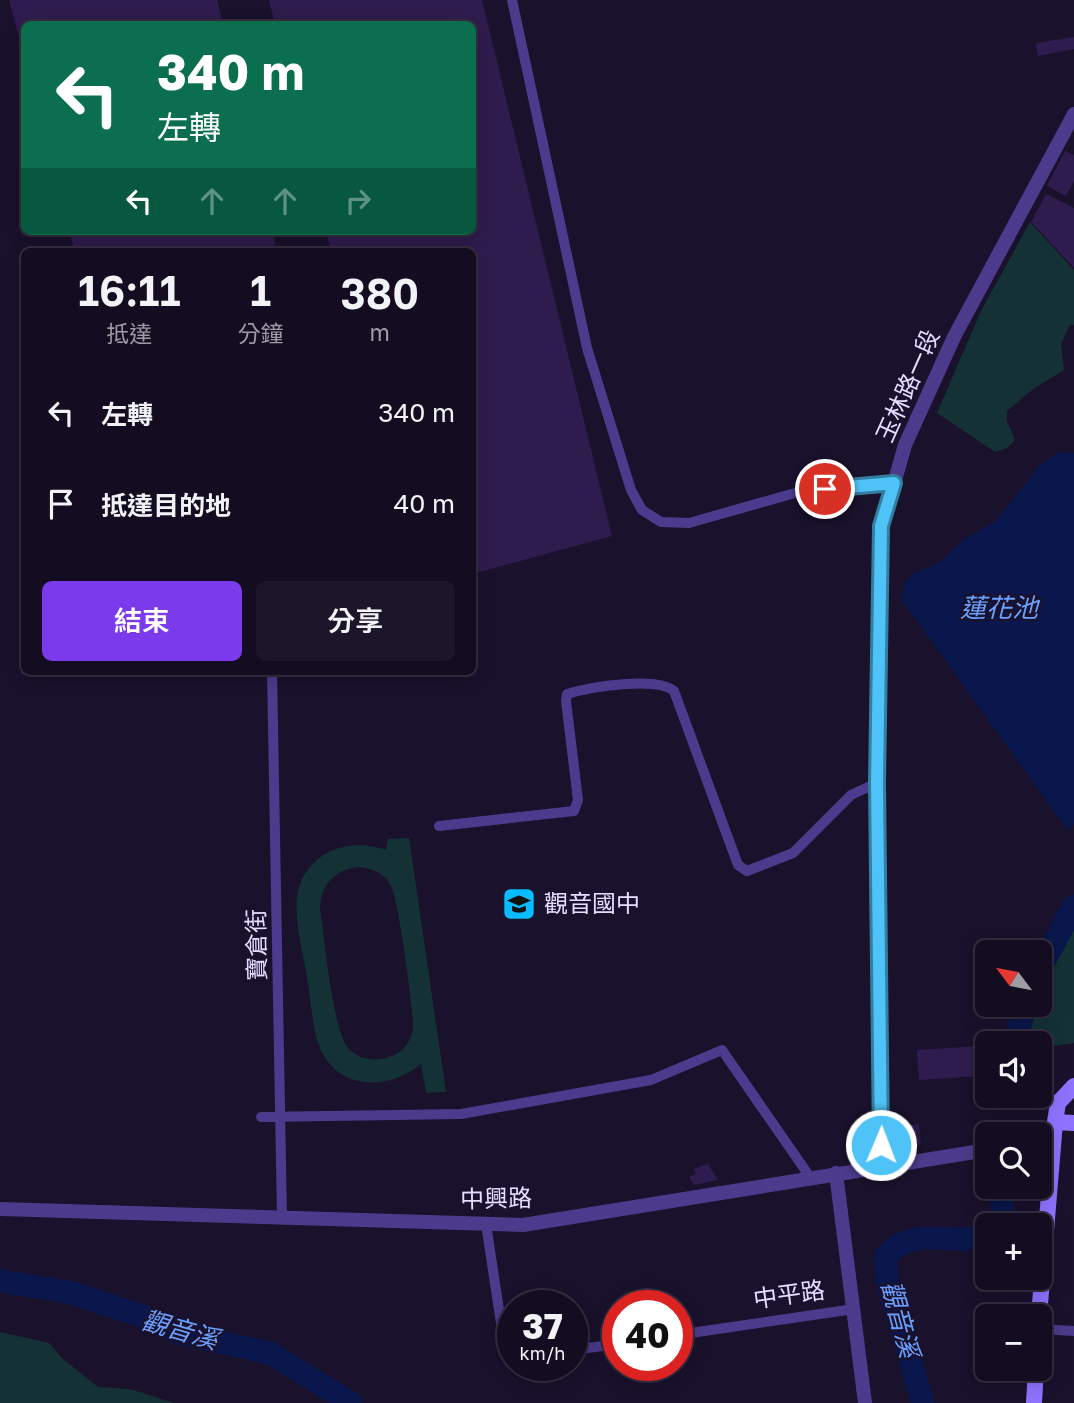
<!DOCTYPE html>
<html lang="zh-TW">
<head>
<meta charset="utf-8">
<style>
  body { margin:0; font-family:"Golos Text","Noto Sans TC",sans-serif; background:#1d162a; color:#f1f3f6; height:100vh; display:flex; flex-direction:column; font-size:26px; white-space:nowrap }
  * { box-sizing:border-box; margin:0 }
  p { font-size:23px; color:#9d9ca5 }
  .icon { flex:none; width:38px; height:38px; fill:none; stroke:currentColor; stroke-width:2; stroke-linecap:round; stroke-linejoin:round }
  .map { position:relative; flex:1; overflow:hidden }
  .side { position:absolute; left:21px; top:248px; width:455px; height:427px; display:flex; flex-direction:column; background:#140d21; border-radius:10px; box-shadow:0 4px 18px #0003,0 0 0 2px #332d3f }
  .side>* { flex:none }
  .hud { position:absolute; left:21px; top:21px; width:455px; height:214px; border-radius:10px; box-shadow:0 4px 18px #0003,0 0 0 2px #332d3f; background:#0b6e4f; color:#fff; overflow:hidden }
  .needle { width:46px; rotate:302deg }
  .buttons { position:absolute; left:975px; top:940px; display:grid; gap:14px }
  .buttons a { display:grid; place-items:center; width:77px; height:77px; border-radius:10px; background:#140d21; box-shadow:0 4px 18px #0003,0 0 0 2px #332d3f; font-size:35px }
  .speed { position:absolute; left:497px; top:1290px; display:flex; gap:14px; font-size:35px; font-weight:700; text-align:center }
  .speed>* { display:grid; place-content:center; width:91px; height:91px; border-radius:50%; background:#140d21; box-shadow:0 4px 18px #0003,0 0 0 2px #332d3f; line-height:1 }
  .speed small { font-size:18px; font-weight:400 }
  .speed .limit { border:10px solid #d22; background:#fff; color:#111 }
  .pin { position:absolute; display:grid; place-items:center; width:60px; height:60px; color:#fff; margin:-30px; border:4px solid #fff; border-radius:50%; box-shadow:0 2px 7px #0007 }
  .me { position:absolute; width:77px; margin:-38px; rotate:1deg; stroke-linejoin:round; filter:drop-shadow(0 0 5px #0008) }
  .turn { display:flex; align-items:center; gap:24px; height:147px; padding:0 21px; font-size:32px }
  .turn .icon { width:91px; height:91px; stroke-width:2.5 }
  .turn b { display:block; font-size:49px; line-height:60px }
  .lanes { display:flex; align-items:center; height:66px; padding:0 21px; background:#0003; justify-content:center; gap:35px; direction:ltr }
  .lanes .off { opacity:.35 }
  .eta { display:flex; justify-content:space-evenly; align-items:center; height:119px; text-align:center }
  .eta b { font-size:42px; font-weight:600; line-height:49px }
  .primary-button { display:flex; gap:14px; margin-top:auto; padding:14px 21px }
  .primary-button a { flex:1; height:80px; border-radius:10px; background:#7c3aed; color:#fff; font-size:28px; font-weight:600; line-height:80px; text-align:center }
  .primary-button a+a { background:#1d162a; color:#f1f3f6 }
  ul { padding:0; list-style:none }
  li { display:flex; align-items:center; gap:21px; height:91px; padding:0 21px }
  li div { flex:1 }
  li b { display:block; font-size:26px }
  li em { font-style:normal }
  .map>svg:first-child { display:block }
</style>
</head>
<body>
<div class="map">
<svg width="1074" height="1403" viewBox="0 0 1074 1403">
  <rect width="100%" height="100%" fill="#1a112c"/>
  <!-- green -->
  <path fill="#143236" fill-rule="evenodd" d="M 1030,222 L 1074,270 L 1074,325 L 1070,325 L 1061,344 L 1064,370 L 1033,389 L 1007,411 L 1007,421 L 1015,440 L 1007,448 L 995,452 L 937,413 L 981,311 Z
    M 409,838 L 446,1092 L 426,1093 L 421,1064 C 386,1093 332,1090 317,1040 C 312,1020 310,997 307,977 C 303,952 294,922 297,897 C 303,853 348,836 386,850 L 388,839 ZM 361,867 C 374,869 385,874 391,886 C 398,897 414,1012 413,1027 C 411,1059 368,1070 348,1048 C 333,1031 324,935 320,908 C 321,884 336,868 361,867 Z
    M 1074,906 L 1074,1043 L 1040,1048 L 1040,1043 L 1017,1043 L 1026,1005 L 1040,1004 L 1040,969 Z
    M 0,1332 L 49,1343 L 63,1359 L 98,1387 L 130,1389 L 174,1403 L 0,1403 Z"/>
  <!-- water -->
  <path fill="#0a174c" d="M 1059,452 L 1074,453 L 1074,823 L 1069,832 L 902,600 L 904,585 L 912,574 L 941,562 L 964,539 L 996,521 L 1039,466 Z"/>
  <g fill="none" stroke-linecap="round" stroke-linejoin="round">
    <!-- river -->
    <path stroke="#0a174c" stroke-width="23" d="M 1040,969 L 1074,906
      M 1015,1043 L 1026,1004
      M 997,1225 L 1001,1218 L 1005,1186
      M 0,1281 L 69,1292 L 142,1316 L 178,1333 L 270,1353 L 351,1403
      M 923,1403 L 887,1282 L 886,1256 C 915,1224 950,1247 987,1235"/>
  </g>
  <!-- building -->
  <path fill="#2f1c4e" d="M 9,0 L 217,0 L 223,24 L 24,24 L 24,56 Z
    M 269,0 L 482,0 L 612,536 L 472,574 L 472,252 L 331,252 L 326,231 L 472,231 L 472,24 L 275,24 Z
    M 1074,37 L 1074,49 L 1038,56 L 1036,43 Z
    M 1065,151 L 1074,155 L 1074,181 L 1066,196 L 1047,186 Z
    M 1046,194 L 1074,208 L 1074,268 L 1031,222 Z
    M 69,231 L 272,231 L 277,252 L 75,252 Z
    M 981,1046 L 982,1076 L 919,1080 L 917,1050 Z
    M 919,1124 L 921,1145 L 904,1147 L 896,1143 L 894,1127 Z
    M 708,1164 L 718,1180 L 694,1185 L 689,1177 L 696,1173 L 693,1169 Z"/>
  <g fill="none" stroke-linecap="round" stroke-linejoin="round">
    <!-- minor -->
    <path stroke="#4c3b8c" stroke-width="10" d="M 512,0 L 587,348 L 631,490 L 642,510 L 661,522 L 689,523 L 802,491 L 894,483
      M 272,672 L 282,1217
      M 439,826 L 574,811 L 578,800 L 566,701 L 567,694 C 590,687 657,676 674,691 L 738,865 L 747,871 L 793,853 L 851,795 L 877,783
      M 261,1117 L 461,1114 L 651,1080 L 722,1050 L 810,1177
      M 486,1224 L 504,1343 L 513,1353
      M 1040,1329 L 1074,1331
      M 677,1335 L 854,1309
      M 572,1350 L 618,1344"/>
    <!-- tertiary -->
    <path stroke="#4c3b8c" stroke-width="14" d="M 881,1165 L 877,783 L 882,526 L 905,445 L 954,337 L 1074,114
      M 836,1173 L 865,1403
      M 0,1209 L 523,1225 L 987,1150"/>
    <!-- secondary -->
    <path stroke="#8f73ff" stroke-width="16" d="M 1055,1122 L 1074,1123
      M 1039,1316 L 1055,1122 L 1058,1103 L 1074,1086
      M 1034,1403 L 1036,1368"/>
  </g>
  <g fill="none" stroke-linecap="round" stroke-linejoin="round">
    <defs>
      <path id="route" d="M 825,489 L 894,483 L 881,526 L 877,783 L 881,1145"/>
    </defs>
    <!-- route casing -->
    <use href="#route" stroke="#337fa1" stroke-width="18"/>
    <!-- route -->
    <use href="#route" stroke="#4fc3f7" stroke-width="12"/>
  </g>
  <!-- icons -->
  <defs>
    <symbol id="school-square" viewBox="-11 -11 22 22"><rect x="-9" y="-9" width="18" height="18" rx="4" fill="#08bcff" stroke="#1a112c"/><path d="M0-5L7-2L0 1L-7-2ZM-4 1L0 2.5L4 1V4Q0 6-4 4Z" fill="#111"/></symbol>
  </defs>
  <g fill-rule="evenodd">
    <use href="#school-square" x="500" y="885" width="38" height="38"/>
  </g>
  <g text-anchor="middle" stroke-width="5" stroke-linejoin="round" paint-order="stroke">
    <!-- street labels -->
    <g font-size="24" fill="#e6dcff" stroke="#1a112c">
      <text transform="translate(908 386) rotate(-66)" y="8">玉林路一段</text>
      <text transform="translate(257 945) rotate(-91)" y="8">寶倉街</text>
      <text transform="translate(496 1199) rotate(-1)" y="8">中興路</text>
      <text transform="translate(789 1295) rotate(-8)" y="8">中平路</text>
    </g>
    <!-- poi labels -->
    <g font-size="24" fill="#e6dcff" stroke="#1a112c" text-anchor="start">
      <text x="544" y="912">觀音國中</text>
    </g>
    <!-- water labels -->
    <g font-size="26" font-style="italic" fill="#6aa0ff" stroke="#1a112c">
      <text x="999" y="617">蓮花池</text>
      <text transform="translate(900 1319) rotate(75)" y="9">觀音溪</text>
      <text transform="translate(180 1330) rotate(16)" y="9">觀音溪</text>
    </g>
  </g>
</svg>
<div class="buttons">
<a><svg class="needle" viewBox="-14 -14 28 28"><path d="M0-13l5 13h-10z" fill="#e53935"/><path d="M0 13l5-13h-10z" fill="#9d9ca5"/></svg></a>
<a><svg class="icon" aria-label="sound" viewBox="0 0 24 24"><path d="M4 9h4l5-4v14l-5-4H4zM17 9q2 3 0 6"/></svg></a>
<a><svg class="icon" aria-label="search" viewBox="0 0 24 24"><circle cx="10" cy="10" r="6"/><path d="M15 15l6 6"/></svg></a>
<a>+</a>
<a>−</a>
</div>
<div class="speed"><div>37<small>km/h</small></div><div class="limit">40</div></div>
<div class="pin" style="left:825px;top:489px;background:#d93025"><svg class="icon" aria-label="arrive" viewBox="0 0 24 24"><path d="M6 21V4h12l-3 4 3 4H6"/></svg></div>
<svg class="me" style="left:881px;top:1145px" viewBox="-20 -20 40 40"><circle r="17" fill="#4fc3f7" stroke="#fff" stroke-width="3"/><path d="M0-11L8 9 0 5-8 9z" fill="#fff"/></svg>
<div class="hud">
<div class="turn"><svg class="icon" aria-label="left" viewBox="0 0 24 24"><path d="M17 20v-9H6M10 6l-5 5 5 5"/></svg><div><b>340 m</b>左轉</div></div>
<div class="lanes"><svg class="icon" aria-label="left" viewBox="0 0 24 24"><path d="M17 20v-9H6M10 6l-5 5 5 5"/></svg><svg class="icon off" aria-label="ahead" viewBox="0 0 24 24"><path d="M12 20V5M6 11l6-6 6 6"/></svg><svg class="icon off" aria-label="ahead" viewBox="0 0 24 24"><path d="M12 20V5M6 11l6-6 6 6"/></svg><svg class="icon off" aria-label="right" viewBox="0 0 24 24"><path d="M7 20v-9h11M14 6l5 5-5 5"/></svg></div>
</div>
<section class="side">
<div class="eta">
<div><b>16:11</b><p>抵達</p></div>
<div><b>1</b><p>分鐘</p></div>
<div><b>380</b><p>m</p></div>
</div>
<ul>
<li><svg class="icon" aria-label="left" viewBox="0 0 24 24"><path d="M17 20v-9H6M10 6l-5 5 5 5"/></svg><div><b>左轉</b></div><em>340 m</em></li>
<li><svg class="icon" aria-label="arrive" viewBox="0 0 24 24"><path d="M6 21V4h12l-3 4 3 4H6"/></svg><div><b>抵達目的地</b></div><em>40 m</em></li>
</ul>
<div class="primary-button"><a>結束</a><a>分享</a></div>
</section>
</div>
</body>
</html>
